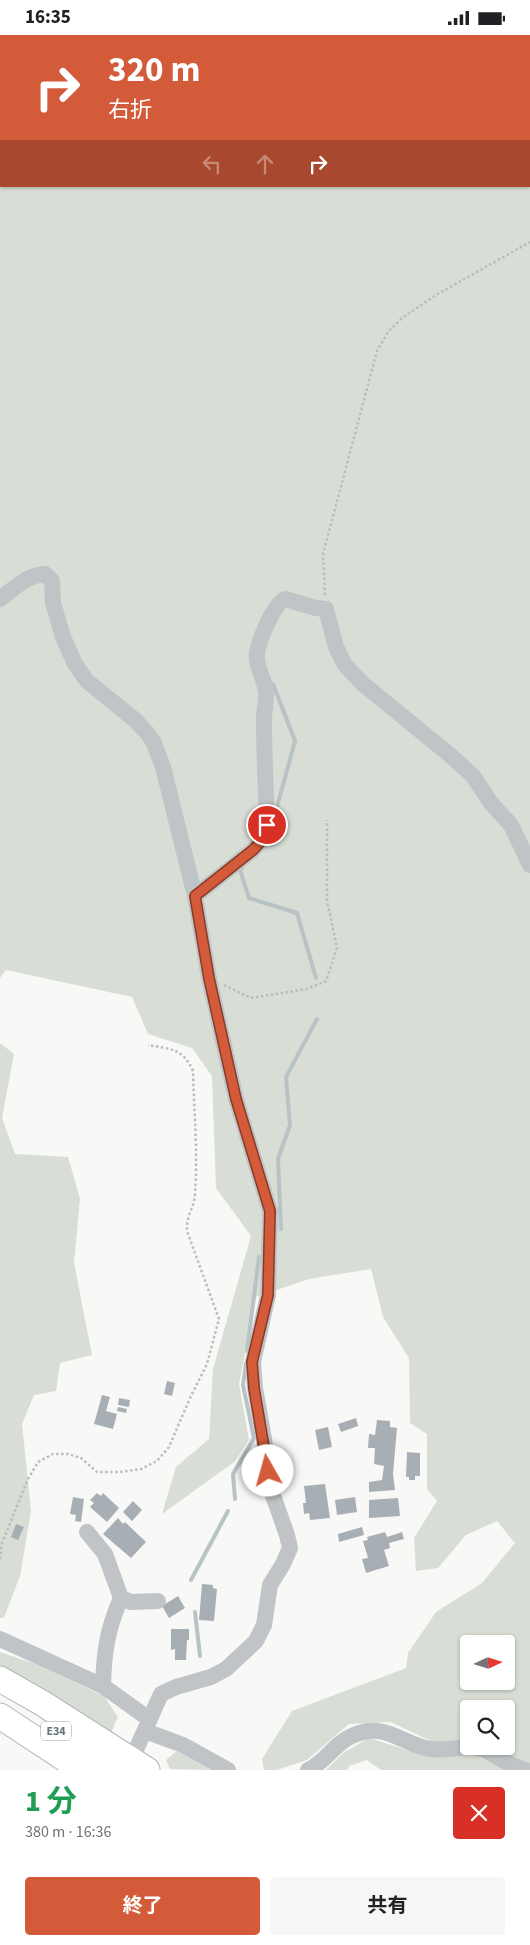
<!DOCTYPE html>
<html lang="ja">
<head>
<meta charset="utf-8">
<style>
  body { margin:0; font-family:"Source Sans 3","Noto Sans JP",sans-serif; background:#f6f6f6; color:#202124; height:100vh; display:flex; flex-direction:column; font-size:19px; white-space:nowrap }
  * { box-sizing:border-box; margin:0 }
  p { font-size:16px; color:#757577 }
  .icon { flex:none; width:28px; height:28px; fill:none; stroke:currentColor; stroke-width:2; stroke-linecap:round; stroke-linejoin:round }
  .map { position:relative; height:1735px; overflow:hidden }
  .drawer { display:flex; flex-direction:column; background:#fff; flex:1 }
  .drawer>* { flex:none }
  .hud { position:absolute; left:0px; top:0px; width:530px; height:152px; box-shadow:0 1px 4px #0004; background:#d35b3a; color:#fff; overflow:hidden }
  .needle { width:32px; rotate:86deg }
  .tools { position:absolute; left:460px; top:1600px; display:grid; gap:10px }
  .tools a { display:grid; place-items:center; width:55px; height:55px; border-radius:5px; background:#fff; box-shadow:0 1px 4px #0004; font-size:25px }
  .pin { position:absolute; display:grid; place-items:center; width:42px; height:42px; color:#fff; margin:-21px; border:2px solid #fff; border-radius:50%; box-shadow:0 1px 5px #0007 }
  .me { position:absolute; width:55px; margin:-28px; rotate:353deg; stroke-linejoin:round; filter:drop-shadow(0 0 4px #0008) }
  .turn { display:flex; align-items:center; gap:18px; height:105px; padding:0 25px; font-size:22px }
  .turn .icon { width:65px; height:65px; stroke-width:2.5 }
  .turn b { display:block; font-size:35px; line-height:42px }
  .lanes { display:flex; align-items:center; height:48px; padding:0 25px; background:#0003; justify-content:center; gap:25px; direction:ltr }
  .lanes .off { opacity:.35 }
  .round { display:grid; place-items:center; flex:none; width:52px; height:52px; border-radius:5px; background:#f6f6f6 }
  .overview { display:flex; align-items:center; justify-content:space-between; height:85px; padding:0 25px }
  h1 { font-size:30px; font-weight:700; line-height:38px; color:#1e9e55 }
  .cta { display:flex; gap:10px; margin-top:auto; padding:10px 25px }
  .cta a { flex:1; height:58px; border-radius:5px; background:#d35b3a; color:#fff; font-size:20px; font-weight:700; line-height:58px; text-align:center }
  .cta a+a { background:#f6f6f6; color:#202124 }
  .status { display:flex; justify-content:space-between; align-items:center; height:35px; padding:0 25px; background:#fff; direction:ltr }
  .status svg { height:14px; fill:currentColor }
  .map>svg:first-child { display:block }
</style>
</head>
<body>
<div class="status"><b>16:35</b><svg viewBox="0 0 49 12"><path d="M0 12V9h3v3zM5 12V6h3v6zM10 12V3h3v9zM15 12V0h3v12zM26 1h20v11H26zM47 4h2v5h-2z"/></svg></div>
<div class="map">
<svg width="530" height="1735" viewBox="0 0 530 1735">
  <rect width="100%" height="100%" fill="#f8f8f6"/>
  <!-- green -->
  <path fill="#d8ddd5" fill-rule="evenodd" d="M 0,0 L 530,0 L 530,1728 L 514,1724 L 498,1711 L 506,1711 L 506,1674 L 469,1674 L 469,1707 L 435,1708 L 391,1687 L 349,1689 L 307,1725 L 277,1735 L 264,1735 L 262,1724 L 292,1676 L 406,1633 L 408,1618 L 436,1577 L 482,1548 L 515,1508 L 497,1486 L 466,1500 L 438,1533 L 416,1536 L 414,1503 L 437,1466 L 427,1454 L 427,1399 L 410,1388 L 409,1323 L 383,1282 L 371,1234 L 309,1244 L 256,1262 L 239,1349 L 249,1405 L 234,1427 L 162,1479 L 176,1432 L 209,1404 L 213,1334 L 251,1201 L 216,1153 L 212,1041 L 192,1013 L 148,999 L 132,962 L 6,935 L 0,943 ZM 1,1 L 529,1 L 529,151 L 1,151 ZM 469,1609 L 506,1609 L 506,1646 L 469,1646 Z
    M 0,1008 L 14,1019 L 2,1083 L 15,1119 L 68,1122 L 80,1164 L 74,1228 L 92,1320 L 60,1328 L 56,1356 L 34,1360 L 22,1389 L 31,1476 L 20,1541 L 4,1583 L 0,1583 Z
    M 0,1617 L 38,1630 L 104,1661 L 118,1682 L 110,1700 L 0,1636 Z
    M 369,1703 L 423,1720 L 477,1721 L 506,1735 L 381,1735 L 367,1725 L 349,1731 L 347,1735 L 326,1735 L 343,1718 Z
    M 177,1716 L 211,1735 L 170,1734 L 166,1725 Z"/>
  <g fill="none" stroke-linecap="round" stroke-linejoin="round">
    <!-- stream -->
    <path stroke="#b8c3c6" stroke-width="4" d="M 273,649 L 295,706 L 274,783
      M 242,833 L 240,835 L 249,863 L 297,878 L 316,943
      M 281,1194 L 278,1124 L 290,1090 L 286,1042 L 317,984
      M 247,1316 L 259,1222
      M 235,1464 L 233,1439 L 254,1403 L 243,1350 L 246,1328
      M 191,1545 L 228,1476
      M 195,1577 L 200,1621"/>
  </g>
  <!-- building -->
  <path fill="#a8afb4" d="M 167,1346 L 175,1348 L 172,1361 L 164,1359 Z
    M 102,1360 L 110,1362 L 106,1376 L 117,1379 L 113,1394 L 94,1389 Z
    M 119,1363 L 130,1365 L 129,1372 L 118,1370 Z
    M 118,1372 L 127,1374 L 126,1378 L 117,1376 Z
    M 356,1383 L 358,1391 L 341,1397 L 338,1389 Z
    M 377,1385 L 390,1386 L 390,1392 L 397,1393 L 393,1439 L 395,1455 L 369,1457 L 369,1447 L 382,1445 L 384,1431 L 374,1429 L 375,1413 L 368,1413 L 369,1399 L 375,1400 Z
    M 328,1392 L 332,1412 L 319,1415 L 315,1395 Z
    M 407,1417 L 420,1418 L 420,1441 L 415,1441 L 415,1445 L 409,1445 L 409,1442 L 406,1442 Z
    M 325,1449 L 330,1483 L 310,1485 L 309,1478 L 304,1479 L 303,1468 L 306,1468 L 304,1451 Z
    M 97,1458 L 101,1461 L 103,1458 L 119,1473 L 107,1487 L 90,1472 L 94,1468 L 90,1465 Z
    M 73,1462 L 84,1464 L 81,1487 L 75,1486 L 76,1480 L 70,1479 Z
    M 355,1462 L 357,1477 L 337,1480 L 335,1465 Z
    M 398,1463 L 400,1481 L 369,1483 L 369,1465 Z
    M 133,1466 L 142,1475 L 132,1486 L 123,1477 Z
    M 118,1483 L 123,1489 L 125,1487 L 146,1507 L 131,1523 L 103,1499 Z
    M 16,1489 L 24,1492 L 18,1505 L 11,1502 Z
    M 362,1492 L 364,1500 L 339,1507 L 338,1499 Z
    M 385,1497 L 387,1502 L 402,1497 L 404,1504 L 389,1508 L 390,1513 L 384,1515 L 389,1531 L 366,1538 L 362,1524 L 368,1523 L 363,1506 L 368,1505 L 367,1502 Z
    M 202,1549 L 213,1550 L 213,1553 L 217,1554 L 214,1586 L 199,1585 Z
    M 178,1561 L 185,1573 L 169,1583 L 162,1571 Z
    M 171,1594 L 189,1594 L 189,1605 L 187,1605 L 186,1625 L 175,1625 L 175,1614 L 171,1615 Z"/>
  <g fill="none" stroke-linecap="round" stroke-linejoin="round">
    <defs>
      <path id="highway" d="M 0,1644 L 42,1668 L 147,1735
        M 0,1681 L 82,1735
        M 68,1704 L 112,1735"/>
    </defs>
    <!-- highway casing -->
    <use href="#highway" stroke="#b3b7ba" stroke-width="27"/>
    <!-- path -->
    <path stroke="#babdbf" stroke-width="2.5" stroke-dasharray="2.5 2.5" stroke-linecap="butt" d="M 325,560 L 323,519 L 377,316 L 388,297 L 402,283 L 436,260 L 530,207
      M 224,950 L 251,963 L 307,954 L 326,946 L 337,913 L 327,865 L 327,785
      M 0,1524 L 2,1508 L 28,1444 L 38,1427 L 53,1419 L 68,1419 L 81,1423 L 97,1437 L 120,1437 L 141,1434 L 157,1426 L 169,1412 L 190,1363 L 207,1329 L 219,1284 L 187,1196 C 186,1178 195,1173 195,1158 C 198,1118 194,1077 193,1036 C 183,1013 170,1014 148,1010"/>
    <!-- minor -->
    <path stroke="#c0c4c7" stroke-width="16" d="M 0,564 C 13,554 27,540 45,539 L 52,546 L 53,568 L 63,602 L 75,629 L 87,646 L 135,685 L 148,699 L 154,708 L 163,732 L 195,861 L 209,943 L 236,1064 L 270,1176 L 268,1260 L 253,1327 L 255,1353 L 264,1404 L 270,1452 L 287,1500 L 290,1513 L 283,1529 L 270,1550 L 264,1590 L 256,1606 L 226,1634 L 211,1642 L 176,1652 L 161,1659 L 135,1717
      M 195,861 L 253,815 L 262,805 L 267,790 C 266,755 264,720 264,685 C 264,676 266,668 266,659 C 266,644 255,633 257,618 C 259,605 273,570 285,564 L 316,573 L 326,574 L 336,612 L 345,630 L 363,649 L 450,720 L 473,741 L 491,768 L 511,790 L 530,830
      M 87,1497 L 105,1519 L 121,1563 C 107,1595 104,1617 103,1651
      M 121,1563 L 131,1567 L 158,1566
      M 0,1604 L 103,1651 L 149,1684
      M 145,1696 L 183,1710 L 228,1735
      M 308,1735 C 326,1727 335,1707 354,1700 C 385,1686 403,1710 431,1714 C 448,1717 468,1708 484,1715 C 499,1722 509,1731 526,1735"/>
    <!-- highway -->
    <use href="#highway" stroke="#fff" stroke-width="25"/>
  </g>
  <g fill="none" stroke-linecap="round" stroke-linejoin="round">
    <defs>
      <path id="route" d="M 267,790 L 262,805 L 253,815 L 195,861 L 209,943 L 236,1064 L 270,1176 L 268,1260 L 252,1327 L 254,1353 L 268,1436"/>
    </defs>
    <!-- route casing -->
    <use href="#route" stroke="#893b26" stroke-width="12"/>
    <!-- route -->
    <use href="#route" stroke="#d35b3a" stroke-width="9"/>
  </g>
  <g text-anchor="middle" stroke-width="5" stroke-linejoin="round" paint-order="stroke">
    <!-- shield labels -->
    <rect fill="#fff" stroke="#949ea5" stroke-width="1" x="41" y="1686.5" width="30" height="19" rx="4"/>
    <g font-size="12" font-weight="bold" fill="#66747e">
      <text x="56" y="1700">E34</text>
    </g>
  </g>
</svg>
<div class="tools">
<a><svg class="needle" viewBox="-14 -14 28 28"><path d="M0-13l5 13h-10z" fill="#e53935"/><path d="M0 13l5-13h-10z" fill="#757577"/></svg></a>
<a><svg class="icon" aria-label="search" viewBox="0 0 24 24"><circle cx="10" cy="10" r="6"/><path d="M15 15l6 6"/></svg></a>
</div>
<div class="pin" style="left:267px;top:790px;background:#d93025"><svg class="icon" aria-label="arrive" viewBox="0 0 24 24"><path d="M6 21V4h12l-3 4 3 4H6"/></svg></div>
<svg class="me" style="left:268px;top:1436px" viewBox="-20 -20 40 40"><circle r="19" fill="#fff"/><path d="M0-13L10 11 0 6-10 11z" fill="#d35b3a"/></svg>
<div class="hud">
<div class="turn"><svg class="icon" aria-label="right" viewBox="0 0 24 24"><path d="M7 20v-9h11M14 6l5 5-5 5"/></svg><div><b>320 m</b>右折</div></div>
<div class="lanes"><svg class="icon off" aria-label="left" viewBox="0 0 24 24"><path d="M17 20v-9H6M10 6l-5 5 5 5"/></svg><svg class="icon off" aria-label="ahead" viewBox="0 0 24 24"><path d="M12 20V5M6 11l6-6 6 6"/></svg><svg class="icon" aria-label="right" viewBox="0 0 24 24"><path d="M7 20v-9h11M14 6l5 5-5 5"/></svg></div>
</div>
</div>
<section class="drawer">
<div class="overview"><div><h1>1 分</h1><p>380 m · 16:36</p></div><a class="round" style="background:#d93025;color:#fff"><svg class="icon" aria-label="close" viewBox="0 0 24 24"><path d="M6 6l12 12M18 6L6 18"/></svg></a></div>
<div class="cta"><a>終了</a><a>共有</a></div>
</section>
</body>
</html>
